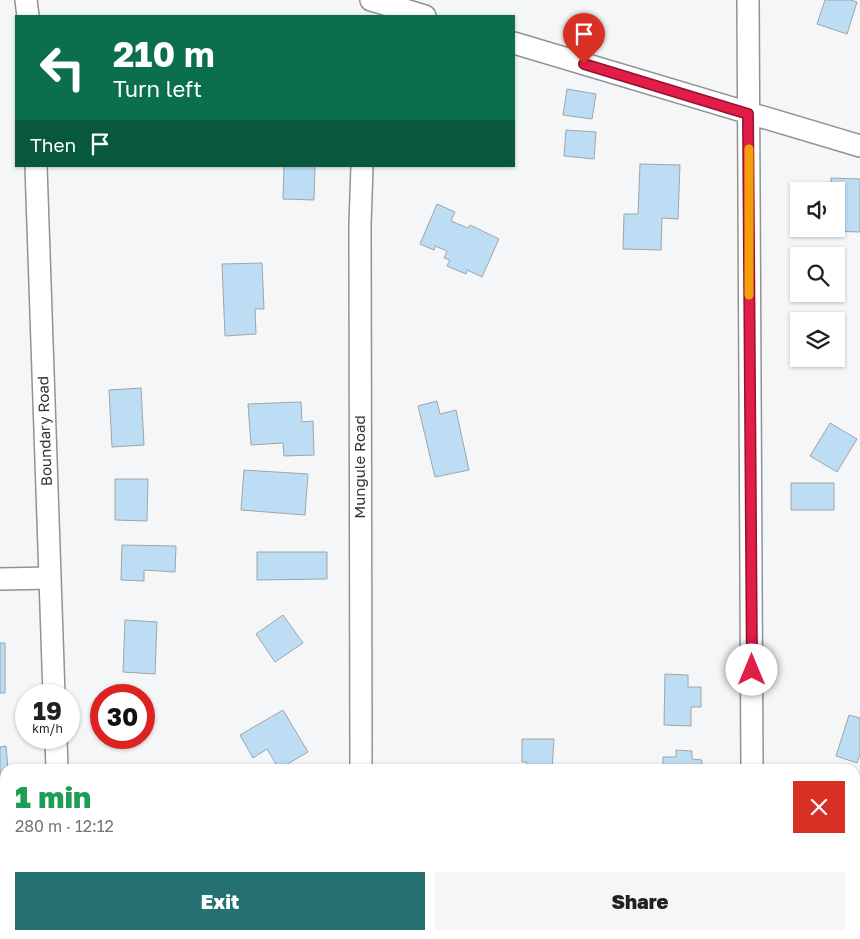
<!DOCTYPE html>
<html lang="en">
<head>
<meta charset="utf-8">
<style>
  body { margin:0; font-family:"Golos Text",sans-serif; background:#f6f6f6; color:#202124; height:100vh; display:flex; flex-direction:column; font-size:19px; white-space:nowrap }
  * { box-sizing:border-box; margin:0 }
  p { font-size:16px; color:#757577 }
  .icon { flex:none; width:28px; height:28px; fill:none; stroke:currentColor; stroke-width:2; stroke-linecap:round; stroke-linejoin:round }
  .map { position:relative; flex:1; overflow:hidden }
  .side { position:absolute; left:0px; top:764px; width:860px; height:176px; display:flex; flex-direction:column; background:#fff; border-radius:15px 15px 0 0; box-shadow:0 1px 4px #0004 }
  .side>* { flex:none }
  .guide { position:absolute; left:15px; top:15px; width:500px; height:152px; border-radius:0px; box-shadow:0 1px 4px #0004; background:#0b6e4f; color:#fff; overflow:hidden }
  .buttons { position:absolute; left:790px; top:182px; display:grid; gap:10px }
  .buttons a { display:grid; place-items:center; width:55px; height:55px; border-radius:0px; background:#fff; box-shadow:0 1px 4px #0004; font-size:25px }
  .speed { position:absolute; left:15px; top:684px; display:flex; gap:10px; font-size:25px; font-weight:700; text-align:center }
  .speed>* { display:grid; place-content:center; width:65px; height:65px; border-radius:50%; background:#fff; box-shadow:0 1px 4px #0004; line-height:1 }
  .speed small { font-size:12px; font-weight:400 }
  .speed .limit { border:8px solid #d22; background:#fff; color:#111 }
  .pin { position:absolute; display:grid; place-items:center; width:42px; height:42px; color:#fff; margin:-51px -21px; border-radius:50% 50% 50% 0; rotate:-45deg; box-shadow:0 0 5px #0007 }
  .pin .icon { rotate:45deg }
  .me { position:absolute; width:55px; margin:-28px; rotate:0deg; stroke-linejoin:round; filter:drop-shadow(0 0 4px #0008) }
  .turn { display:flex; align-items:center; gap:18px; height:105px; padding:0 15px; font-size:22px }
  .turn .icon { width:65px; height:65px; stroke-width:2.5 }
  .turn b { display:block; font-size:35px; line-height:42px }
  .then { display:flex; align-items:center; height:48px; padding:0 15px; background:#0003; gap:10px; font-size:19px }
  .round { display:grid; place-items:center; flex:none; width:52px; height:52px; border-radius:0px; background:#f6f6f6 }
  .head { display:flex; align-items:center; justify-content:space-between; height:85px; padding:0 15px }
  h1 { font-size:30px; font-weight:800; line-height:38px; color:#1e9e55 }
  .button { display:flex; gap:10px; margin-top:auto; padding:10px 15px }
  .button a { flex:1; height:58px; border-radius:0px; background:#257070; color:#fff; font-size:20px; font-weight:800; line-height:58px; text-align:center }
  .button a+a { background:#f6f6f6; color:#202124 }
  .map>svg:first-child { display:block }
</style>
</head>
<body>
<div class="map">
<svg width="860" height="939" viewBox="0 0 860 939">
  <rect width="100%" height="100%" fill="#f4f6f8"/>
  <!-- building -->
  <path fill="#bdddf5" stroke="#a2a4a6" d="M 825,0 L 850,0 L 857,2 L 847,34 L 817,24 Z
    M 567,89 L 596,94 L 592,119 L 563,115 Z
    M 566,130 L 596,132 L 594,159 L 564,156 Z
    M 640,164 L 680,165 L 678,219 L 662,218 L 661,250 L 623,249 L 624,214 L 638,214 Z
    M 284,166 L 315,166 L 314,200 L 283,199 Z
    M 831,178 L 860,179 L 860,232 L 829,231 L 829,229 L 836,229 L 836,191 L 831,191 Z
    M 437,204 L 455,212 L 451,221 L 468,228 L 470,225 L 499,239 L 482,277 L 467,270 L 466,274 L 447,266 L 450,260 L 444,258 L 447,251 L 435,246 L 434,250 L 420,244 Z
    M 262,263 L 264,309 L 255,309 L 256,334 L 225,336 L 222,264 Z
    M 141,388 L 144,445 L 112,447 L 109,390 Z
    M 437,401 L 440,414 L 456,410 L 469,470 L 435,477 L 418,406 Z
    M 301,402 L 302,422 L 313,421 L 314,455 L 284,456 L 283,443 L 251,445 L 248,404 Z
    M 830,423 L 857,439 L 837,472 L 810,456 Z
    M 244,470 L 308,474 L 305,515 L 241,510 Z
    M 115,479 L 148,479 L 147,521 L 115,520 Z
    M 791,483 L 834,483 L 834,510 L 791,510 Z
    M 122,545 L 176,546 L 175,572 L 144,570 L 144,581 L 121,580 Z
    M 257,552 L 327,552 L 327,579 L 257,580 Z
    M 283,615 L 303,643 L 275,662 L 256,634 Z
    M 125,620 L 157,622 L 155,674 L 123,672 Z
    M 0,643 L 5,643 L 5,693 L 0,693 Z
    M 665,674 L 688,675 L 688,687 L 701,687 L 701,707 L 691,707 L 691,726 L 664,725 Z
    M 283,710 L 308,752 L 279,769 L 267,749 L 253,758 L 240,735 Z
    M 849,715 L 860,718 L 860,755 L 857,763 L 836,756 Z
    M 522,739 L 554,739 L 552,769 L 527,769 L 527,762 L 522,762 Z
    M 6,746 L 8,769 L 5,769 L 5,826 L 0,826 L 0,747 Z
    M 676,750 L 692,751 L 692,759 L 702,760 L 701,769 L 663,769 L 663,757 L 676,757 Z
    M 0,923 L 5,923 L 5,935 L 16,935 L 16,939 L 0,939 Z"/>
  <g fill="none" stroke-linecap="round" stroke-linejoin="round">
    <defs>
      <path id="minor" d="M 26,0 L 28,16
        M 371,0 L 425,16
        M 748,0 L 752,769
        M 514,43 L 860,146
        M 36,166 L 54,695
        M 0,579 L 50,578
        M 56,738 L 57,769
        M 361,769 L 360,225 L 362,166
        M 63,935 L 64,939
        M 362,935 L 362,939
        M 754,935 L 754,939"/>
    </defs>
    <!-- minor casing -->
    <use href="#minor" stroke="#909394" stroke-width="24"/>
    <!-- minor -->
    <use href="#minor" stroke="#fff" stroke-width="21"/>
  </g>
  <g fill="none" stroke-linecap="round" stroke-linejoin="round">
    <defs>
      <path id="route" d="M 584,64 L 748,114 L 752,670"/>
    </defs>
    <!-- route casing -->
    <use href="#route" stroke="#92132f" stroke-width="12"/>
    <!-- route -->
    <use href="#route" stroke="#e11d48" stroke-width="9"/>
    <!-- slow -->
    <path stroke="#f59e0b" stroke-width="9" d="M 749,149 L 749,295"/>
  </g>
  <g text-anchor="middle" stroke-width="4.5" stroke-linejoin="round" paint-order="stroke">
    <!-- street labels -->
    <g font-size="15" fill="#333435" stroke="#fff">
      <text transform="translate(45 431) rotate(-92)" y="5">Boundary Road</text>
      <text transform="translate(360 467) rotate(-90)" y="5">Mungule Road</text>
    </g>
  </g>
</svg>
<div class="buttons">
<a><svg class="icon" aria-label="sound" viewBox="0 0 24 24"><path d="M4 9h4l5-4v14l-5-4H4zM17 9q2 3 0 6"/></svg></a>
<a><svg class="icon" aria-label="search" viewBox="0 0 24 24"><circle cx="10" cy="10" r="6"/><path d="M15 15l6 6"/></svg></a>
<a><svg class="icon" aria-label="layers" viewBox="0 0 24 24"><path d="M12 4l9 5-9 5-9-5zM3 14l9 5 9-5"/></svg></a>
</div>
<div class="speed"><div>19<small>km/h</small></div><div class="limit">30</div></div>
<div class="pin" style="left:584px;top:64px;background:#d93025"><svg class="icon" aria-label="arrive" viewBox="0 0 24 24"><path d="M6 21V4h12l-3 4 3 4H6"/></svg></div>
<svg class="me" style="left:752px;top:670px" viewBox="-20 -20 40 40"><circle r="19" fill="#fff"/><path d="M0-13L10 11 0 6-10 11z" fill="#e11d48"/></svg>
<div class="guide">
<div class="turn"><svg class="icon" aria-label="left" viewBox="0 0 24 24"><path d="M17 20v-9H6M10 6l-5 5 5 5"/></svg><div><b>210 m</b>Turn left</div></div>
<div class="then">Then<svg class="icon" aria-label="arrive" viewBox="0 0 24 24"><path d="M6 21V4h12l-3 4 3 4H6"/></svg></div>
</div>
<section class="side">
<div class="head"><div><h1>1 min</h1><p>280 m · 12:12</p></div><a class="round" style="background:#d93025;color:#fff"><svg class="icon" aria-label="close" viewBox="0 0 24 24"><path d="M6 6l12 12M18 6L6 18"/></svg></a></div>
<div class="button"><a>Exit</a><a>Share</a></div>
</section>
</div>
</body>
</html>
